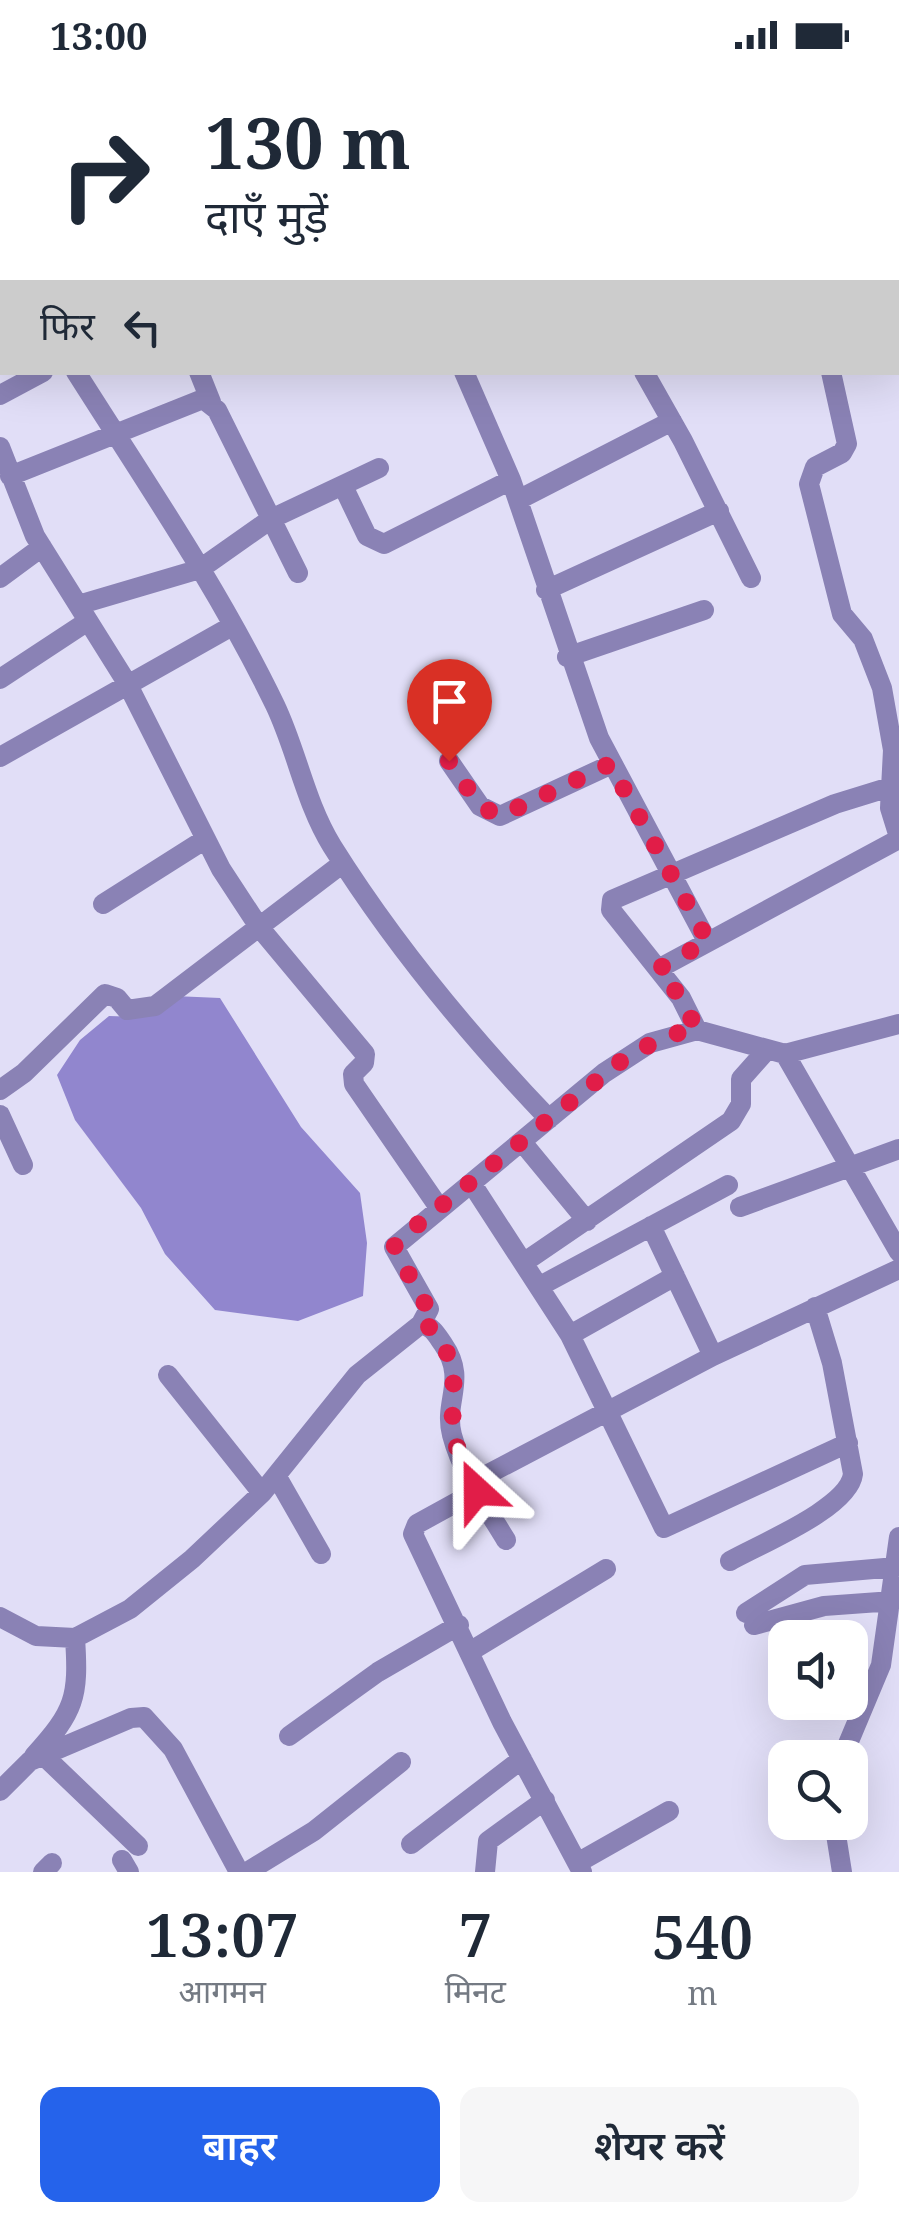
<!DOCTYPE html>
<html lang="hi">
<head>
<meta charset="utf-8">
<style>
  body { margin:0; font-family:"Noto Serif","Noto Sans Devanagari",serif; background:#f6f6f7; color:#1f2937; height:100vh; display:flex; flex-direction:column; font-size:38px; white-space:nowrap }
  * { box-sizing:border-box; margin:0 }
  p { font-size:32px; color:#747a83 }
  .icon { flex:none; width:55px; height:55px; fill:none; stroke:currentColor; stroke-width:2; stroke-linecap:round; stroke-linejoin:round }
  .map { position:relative; height:1802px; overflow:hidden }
  .side { display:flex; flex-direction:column; background:#fff; flex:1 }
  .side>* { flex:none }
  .banner { position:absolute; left:0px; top:0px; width:900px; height:305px; box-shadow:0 10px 40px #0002; background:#fff; color:#1f2937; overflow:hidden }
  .buttons { position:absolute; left:768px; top:1550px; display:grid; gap:20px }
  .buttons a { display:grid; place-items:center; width:100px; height:100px; border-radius:20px; background:#fff; box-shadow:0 10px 40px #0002; font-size:50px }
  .pin { position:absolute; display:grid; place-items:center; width:85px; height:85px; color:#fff; margin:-102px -42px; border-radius:50% 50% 50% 0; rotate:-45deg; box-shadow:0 0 10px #0007 }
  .pin .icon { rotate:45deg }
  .me { position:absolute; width:110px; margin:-55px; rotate:336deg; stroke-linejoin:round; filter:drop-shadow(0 0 8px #0008) }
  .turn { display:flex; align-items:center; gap:35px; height:210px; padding:0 40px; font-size:45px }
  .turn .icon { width:130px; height:130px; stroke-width:2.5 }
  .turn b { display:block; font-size:70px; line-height:85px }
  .then { display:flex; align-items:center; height:95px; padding:0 40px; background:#0003; gap:20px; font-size:38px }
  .eta { display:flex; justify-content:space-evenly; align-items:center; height:170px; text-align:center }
  .eta b { font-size:60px; font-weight:600; line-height:70px }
  .action { display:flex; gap:20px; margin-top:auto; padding:20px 40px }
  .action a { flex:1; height:115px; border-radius:20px; background:#2563eb; color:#fff; font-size:40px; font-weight:600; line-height:115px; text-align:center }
  .action a+a { background:#f6f6f7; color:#1f2937 }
  .status { display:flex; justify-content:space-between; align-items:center; height:70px; padding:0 50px; background:#fff; direction:ltr }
  .status svg { height:28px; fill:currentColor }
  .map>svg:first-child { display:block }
</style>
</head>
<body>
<div class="status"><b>13:00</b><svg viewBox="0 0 49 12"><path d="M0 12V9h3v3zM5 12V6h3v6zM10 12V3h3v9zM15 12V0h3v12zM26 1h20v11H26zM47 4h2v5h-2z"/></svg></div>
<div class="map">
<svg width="899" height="1802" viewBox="0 0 899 1802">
  <rect width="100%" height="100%" fill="#e1def7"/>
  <!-- water -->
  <path fill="#9186ce" d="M 174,926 L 220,928 L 301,1057 L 360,1123 L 367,1173 L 363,1226 L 298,1251 L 215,1240 L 165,1184 L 141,1138 L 75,1050 L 57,1005 L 80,970 L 109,946 L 140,947 Z"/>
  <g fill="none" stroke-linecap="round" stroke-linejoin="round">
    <!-- minor -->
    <path stroke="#8a82b5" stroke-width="20" d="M 94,0 L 95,2
      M 248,0 L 249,2
      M 345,0 L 346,2
      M 0,261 L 2,269
      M 76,302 C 145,411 219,519 275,635 C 297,681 305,732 332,776 C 394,875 468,964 549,1049
      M 199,302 L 211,332
      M 464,302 L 511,410 L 599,668 L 707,871
      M 644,302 L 683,371 L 751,508
      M 831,302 L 847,374 L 842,383 L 815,397 L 809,414 L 842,544 L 863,569 L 882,618 L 893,680 L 890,738 L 899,767
      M 0,325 L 43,302
      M 0,377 L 35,466 L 127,613 L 221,799 L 259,857 L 365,984 L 364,993 L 353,1004 L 354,1014 L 440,1139 L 604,1003 L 650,973 L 697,960 L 785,984 L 899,954
      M 10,406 L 203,329 L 217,340 L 298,503
      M 343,416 L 367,466 L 384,474 L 511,410
      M 518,430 L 672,351
      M 0,508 L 42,477
      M 546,520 L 719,441
      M 78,535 L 200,499 L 271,449 L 379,398
      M 567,587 L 704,540
      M 0,609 L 88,551
      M 0,687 L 232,556
      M 449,691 L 480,736 L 500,746 L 610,695
      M 103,834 L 204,770
      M 658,899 L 899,769
      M 697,960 L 681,928 L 611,840 L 612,830 L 835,734 L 890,717
      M 785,984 L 899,1182
      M 0,1020 L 24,1003 L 105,924 L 117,928 L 127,940 L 155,936 L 343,793
      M 0,1045 L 23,1095
      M 522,1072 L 587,1151
      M 472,1114 L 570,1265 L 664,1458 L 848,1373
      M 740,1137 L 899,1079
      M 651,1156 L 713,1286
      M 526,1191 L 731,1051 L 741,1034 L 741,1009 L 765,982
      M 540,1216 L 728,1115
      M 421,1254 L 429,1239 L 394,1177 L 440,1139
      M 570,1265 L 675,1206
      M 168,1305 L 262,1423
      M 277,1407 L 321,1484
      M 471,1413 L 713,1286 L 899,1199
      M 477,1421 L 417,1454 L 413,1464 L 502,1652 L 582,1802
      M 730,1491 C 760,1474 849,1438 853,1404 L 832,1293 L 815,1237
      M 746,1543 L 805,1505 L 896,1497
      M 0,1547 L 36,1566 L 75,1568 C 79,1627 75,1641 34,1686
      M 754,1555 L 824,1536 L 893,1531
      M 75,1568 L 130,1539 L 192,1489 L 262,1423 L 357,1305 L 421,1254 C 433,1257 436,1264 443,1274 C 468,1310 443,1331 452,1365 C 462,1403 486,1437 506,1470
      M 471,1581 L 606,1499
      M 289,1666 L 378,1602 L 459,1555
      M 43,1685 L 138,1776
      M 842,1688 L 881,1595 L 899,1467
      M 0,1721 L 30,1691 L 131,1648 L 144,1647 L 173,1679 L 239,1802
      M 834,1752 L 842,1802
      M 411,1774 L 522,1689
      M 122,1790 L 129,1802
      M 579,1792 L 669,1741
      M 43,1802 L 52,1793
      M 247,1802 L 314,1761 L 401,1692
      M 485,1802 L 488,1771 L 545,1730"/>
  </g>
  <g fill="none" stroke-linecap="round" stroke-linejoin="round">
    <!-- route -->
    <path stroke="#e11d48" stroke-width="18" stroke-dasharray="0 32.4" d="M 449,691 L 480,736 L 500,746 L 610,694 L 708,871 L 658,899 L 681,928 L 697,960 L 673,964 L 630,984 L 396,1172 L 394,1178 L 428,1239 L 421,1254 L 434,1259 L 454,1296 L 452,1366 L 477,1421"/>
  </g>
</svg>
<div class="buttons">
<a><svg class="icon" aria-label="sound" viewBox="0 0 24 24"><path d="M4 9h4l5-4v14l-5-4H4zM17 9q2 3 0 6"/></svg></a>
<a><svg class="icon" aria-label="search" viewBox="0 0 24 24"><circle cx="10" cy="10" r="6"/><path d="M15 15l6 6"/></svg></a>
</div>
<div class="pin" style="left:449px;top:691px;background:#d93025"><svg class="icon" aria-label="arrive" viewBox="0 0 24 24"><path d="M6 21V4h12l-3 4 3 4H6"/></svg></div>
<svg class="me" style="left:477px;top:1421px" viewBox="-20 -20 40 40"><path d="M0-17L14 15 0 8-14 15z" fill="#e11d48" stroke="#fff" stroke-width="4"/></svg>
<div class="banner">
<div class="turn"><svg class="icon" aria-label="right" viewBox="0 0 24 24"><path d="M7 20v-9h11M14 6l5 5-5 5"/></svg><div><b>130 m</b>दाएँ मुड़ें</div></div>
<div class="then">फिर<svg class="icon" aria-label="left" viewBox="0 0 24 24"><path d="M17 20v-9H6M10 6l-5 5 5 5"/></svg></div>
</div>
</div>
<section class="side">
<div class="eta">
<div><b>13:07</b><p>आगमन</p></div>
<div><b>7</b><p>मिनट</p></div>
<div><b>540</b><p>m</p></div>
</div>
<div class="action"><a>बाहर</a><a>शेयर करें</a></div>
</section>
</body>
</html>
